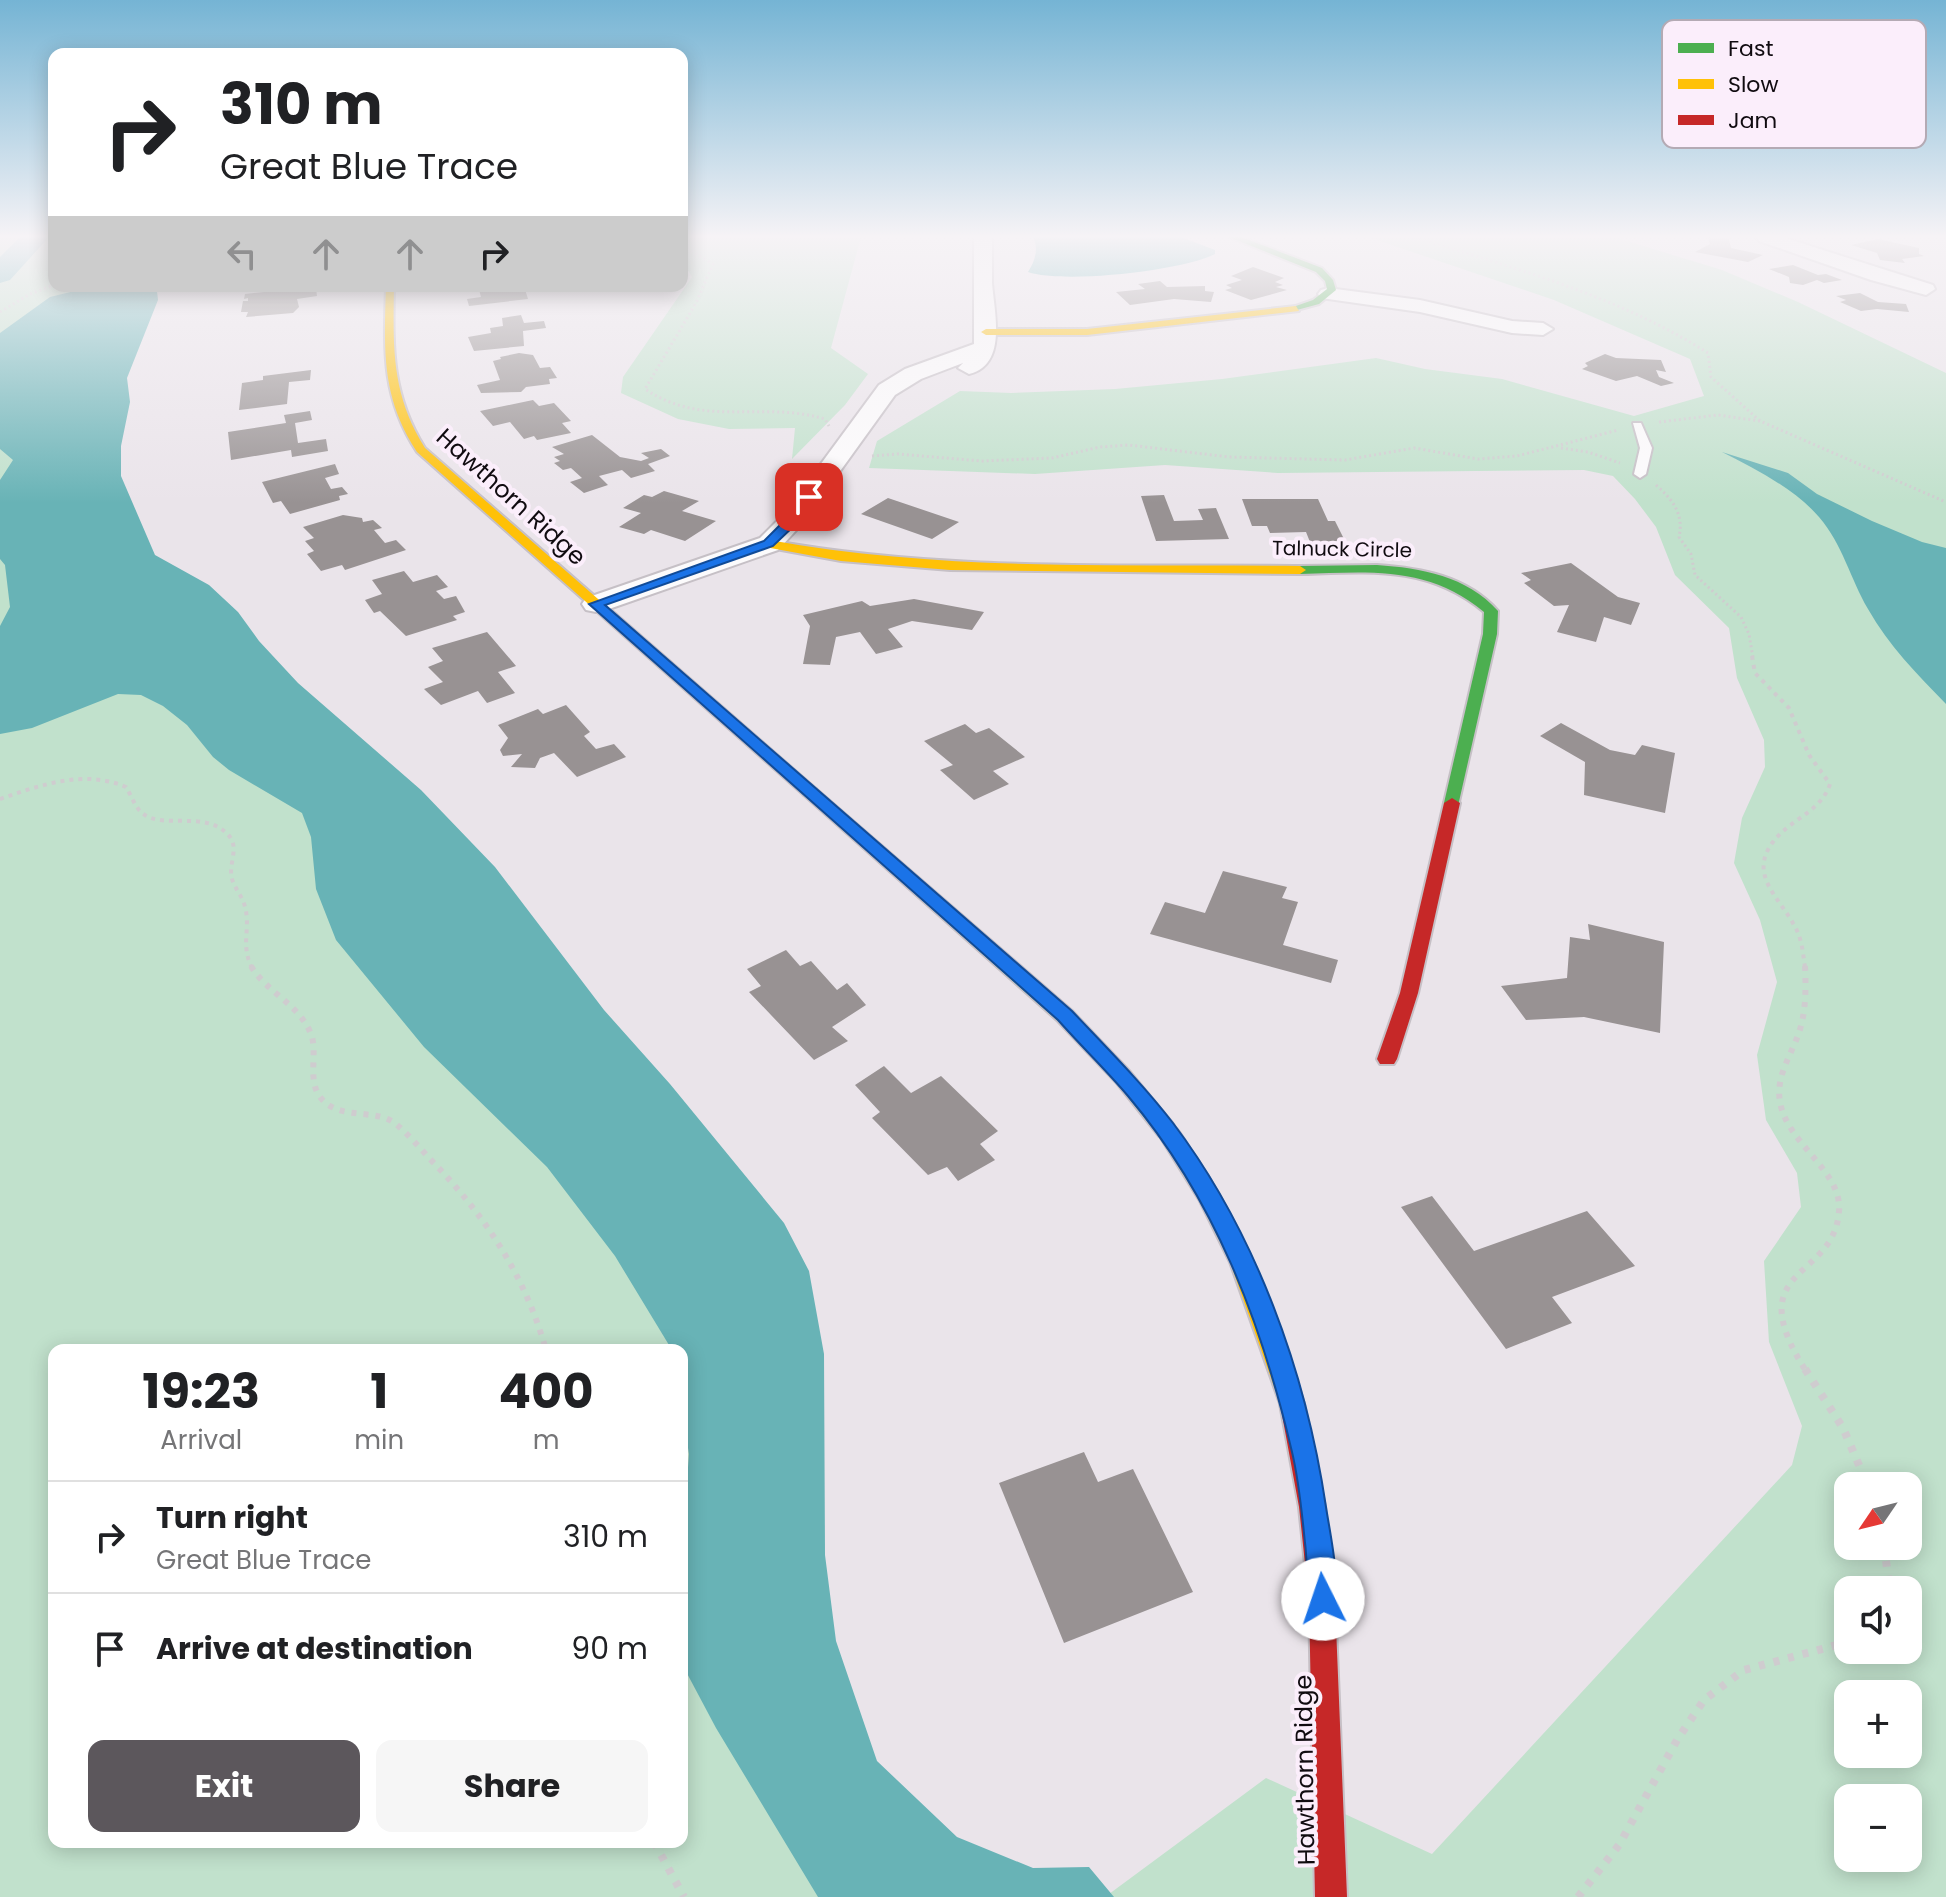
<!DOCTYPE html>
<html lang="en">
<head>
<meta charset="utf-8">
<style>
  body { margin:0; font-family:Poppins,sans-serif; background:#f6f6f6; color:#202124; height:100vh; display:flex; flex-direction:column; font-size:30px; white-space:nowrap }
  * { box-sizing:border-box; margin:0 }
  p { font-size:26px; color:#757577 }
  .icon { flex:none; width:44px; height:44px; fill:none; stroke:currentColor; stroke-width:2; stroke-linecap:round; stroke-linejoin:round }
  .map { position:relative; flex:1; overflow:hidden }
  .details { position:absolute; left:48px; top:1344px; width:640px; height:504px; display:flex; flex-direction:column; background:#fff; border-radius:16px; box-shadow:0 4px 20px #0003 }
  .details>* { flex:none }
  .hud { position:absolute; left:48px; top:48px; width:640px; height:244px; border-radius:16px; box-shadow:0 4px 20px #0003; background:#fff; color:#202124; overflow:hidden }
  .needle { width:52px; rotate:235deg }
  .tools { position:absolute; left:1834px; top:1472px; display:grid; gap:16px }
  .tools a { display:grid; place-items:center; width:88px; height:88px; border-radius:16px; background:#fff; box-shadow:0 4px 20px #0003; font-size:40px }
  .pin { position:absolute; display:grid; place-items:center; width:68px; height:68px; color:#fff; margin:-34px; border-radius:16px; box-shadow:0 4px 12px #0006 }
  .me { position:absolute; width:88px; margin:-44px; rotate:356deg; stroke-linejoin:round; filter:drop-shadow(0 0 6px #0008) }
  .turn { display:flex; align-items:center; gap:28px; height:168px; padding:0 40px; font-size:36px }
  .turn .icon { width:104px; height:104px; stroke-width:2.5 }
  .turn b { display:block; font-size:56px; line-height:68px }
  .lanes { display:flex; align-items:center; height:76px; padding:0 40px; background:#0003; justify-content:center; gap:40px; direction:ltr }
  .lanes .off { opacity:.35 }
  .eta { display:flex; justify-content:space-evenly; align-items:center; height:136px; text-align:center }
  .eta b { font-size:48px; font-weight:700; line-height:56px }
  .action { display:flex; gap:16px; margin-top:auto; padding:16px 40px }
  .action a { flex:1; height:92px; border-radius:16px; background:#5c575c; color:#fff; font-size:32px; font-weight:700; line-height:92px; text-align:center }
  .action a+a { background:#f6f6f6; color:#202124 }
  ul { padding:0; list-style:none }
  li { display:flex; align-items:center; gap:24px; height:112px; padding:0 40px; border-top:2px solid #e0e0e0 }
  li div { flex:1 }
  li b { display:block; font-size:30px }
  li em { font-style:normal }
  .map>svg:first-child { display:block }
</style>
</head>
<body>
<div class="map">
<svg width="1946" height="1897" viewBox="0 0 1946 1897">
  <rect width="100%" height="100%" fill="#eae4ea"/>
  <!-- green -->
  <path fill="#c1e1cc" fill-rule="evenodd" d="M 0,237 L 54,237 L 54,286 L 146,286 L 103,436 L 107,530 L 706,1318 L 831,1761 L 981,1897 L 0,1897 ZM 54,1350 L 682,1350 L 682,1842 L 54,1842 Z
    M 682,237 L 861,237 L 831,348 L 868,374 L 845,405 L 792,459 L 795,428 L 729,429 L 678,419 L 621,393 L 623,377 L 692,277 L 682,261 Z
    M 1368,237 L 1614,237 L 1722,270 L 1798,302 L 1946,373 L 1946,1897 L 1105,1897 L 1266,1778 L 1432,1854 L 1792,1465 L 1802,1426 L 1769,1342 L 1764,1261 L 1801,1207 L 1797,1173 L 1766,1120 L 1757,1055 L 1777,982 L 1760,920 L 1734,863 L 1742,818 L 1765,767 L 1764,740 L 1737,678 L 1729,628 L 1675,575 L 1656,527 L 1635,499 L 1613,476 L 1584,470 L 1278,473 L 1165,465 L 1035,474 L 869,468 L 877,441 L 960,391 L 1011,393 L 1115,389 L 1222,379 L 1376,358 L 1425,369 L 1502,379 L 1634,416 L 1704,396 L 1690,359 L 1554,300 ZM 1848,1486 L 1908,1486 L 1908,1546 L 1848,1546 ZM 1848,1590 L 1908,1590 L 1908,1650 L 1848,1650 ZM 1848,1694 L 1908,1694 L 1908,1754 L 1848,1754 ZM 1848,1798 L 1908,1798 L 1908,1858 L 1848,1858 Z"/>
  <!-- water -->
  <path fill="#68b3b6" d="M 1033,237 L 1181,237 L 1215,250 L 1215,254 C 1182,271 1063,284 1028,272 C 1035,261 1039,249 1033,237 Z
    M 95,286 L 147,286 L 157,291 L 158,300 L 127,378 L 130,402 L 121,446 L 121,476 L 155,555 L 209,585 L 238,612 L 259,641 L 298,683 L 421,790 L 495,867 L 604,1010 L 670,1084 L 784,1223 L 809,1271 L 824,1354 L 825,1555 L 836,1641 L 877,1761 L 957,1837 L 1033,1868 L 1089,1867 L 1114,1897 L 818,1897 L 716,1728 L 682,1664 L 682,1548 L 689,1454 L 682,1411 L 682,1350 L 672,1350 L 615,1256 L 547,1167 L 424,1047 L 336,940 L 316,889 L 311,837 L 302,813 L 229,770 L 213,757 L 187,725 L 163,706 L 141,695 L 118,694 L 32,728 L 0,734 L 0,626 L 10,607 L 5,565 L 0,559 L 0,480 L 13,460 L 0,449 L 0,333 L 50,297 Z
    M 1722,452 L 1788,473 L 1817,494 L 1872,521 L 1922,542 L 1946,548 L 1946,704 C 1917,674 1889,646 1868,609 C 1850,578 1843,545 1819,517 C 1794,488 1755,469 1722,452 Z"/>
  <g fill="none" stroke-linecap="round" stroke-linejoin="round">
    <!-- river -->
    <path fill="#68b3b6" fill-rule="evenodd" d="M 20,237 L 49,237 L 10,280 L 0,283 L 0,257 Z"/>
  </g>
  <!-- building -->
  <path fill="#989293" d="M 1708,237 L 1729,239 L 1731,248 L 1763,255 L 1748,262 L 1695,252 L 1710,244 Z
    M 1878,239 L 1919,248 L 1919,254 L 1924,256 L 1902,259 L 1905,263 L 1880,260 L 1877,253 L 1851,245 Z
    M 1793,265 L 1818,275 L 1826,274 L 1842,280 L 1824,283 L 1817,280 L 1803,285 L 1790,283 L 1789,277 L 1769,269 Z
    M 1253,267 L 1284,278 L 1275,282 L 1283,285 L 1276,287 L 1287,290 L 1251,300 L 1225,290 L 1232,288 L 1226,285 L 1242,280 L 1231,276 Z
    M 1160,281 L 1167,287 L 1205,286 L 1205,291 L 1214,292 L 1211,302 L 1174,299 L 1130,305 L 1116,292 L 1145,289 L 1138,284 Z
    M 276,286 L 316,288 L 317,296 L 297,299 L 299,307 L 293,313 L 246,317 L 248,312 L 241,312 L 243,301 L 248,301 L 248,298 L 244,299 L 245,294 L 274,291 Z
    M 478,286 L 524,286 L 528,299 L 469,306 L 467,299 L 481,297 Z
    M 1860,293 L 1878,302 L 1906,304 L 1909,312 L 1877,309 L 1861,311 L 1840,302 L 1846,300 L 1836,296 Z
    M 521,315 L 524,323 L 544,321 L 546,328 L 523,331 L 524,346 L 474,351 L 468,337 L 491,333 L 490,328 L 503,326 L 502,318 Z
    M 519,353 L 533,355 L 540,368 L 550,367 L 557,378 L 549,379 L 550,384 L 526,387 L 521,392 L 481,393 L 477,385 L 500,380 L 493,361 L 501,359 L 500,357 Z
    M 1605,354 L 1616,358 L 1661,360 L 1666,372 L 1656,370 L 1659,377 L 1674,383 L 1661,386 L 1637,376 L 1616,381 L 1582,369 L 1588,366 L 1585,363 Z
    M 311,370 L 310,380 L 289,382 L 287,404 L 239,410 L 242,383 L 263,380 L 263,376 Z
    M 533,400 L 539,406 L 554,403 L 571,421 L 562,423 L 571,433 L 537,440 L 534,436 L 524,439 L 510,422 L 493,426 L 480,411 Z
    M 310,411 L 312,420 L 295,423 L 298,443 L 326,439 L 328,451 L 292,457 L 291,450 L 231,460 L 228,432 L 286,423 L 284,415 Z
    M 592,435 L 620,457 L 641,461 L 649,458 L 641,453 L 661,449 L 670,456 L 648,464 L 655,471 L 631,478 L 622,470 L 599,476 L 608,485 L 584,493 L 570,482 L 582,478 L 571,468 L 563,470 L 554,463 L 560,461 L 554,457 L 564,454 L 552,447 Z
    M 335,464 L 339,474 L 325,478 L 331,489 L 342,487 L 348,494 L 339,496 L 340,500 L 290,514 L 281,501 L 273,503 L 262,482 Z
    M 664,491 L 699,501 L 682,511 L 716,521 L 685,541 L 651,530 L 644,534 L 619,527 L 641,513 L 623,508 L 644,495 L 652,497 Z
    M 1164,495 L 1174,521 L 1203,520 L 1198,509 L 1216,508 L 1229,539 L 1156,541 L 1141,496 Z
    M 888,498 L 959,522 L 932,539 L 861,514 Z
    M 1242,499 L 1318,499 L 1328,521 L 1335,521 L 1345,541 L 1310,542 L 1306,532 L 1270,533 L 1267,526 L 1252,526 Z
    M 343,515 L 362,518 L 363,522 L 373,520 L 382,528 L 374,530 L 385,543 L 396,540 L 406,550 L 345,570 L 342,565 L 321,571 L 307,554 L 314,551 L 305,541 L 314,538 L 303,527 Z
    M 1571,563 L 1618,597 L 1640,603 L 1631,625 L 1604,617 L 1596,642 L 1557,632 L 1569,605 L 1554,606 L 1524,583 L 1531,580 L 1521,573 Z
    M 404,571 L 413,582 L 437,575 L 448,587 L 436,591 L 444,599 L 456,596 L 465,612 L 453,616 L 457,620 L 406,636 L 380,611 L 374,613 L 365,600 L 382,594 L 372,580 Z
    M 914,599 L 984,612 L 972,630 L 912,621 L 888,629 L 903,647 L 876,654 L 860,632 L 836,637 L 830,665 L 803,664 L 810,626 L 803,615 L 862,601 L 870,606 Z
    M 487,632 L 516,666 L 498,672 L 515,693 L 487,703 L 478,691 L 441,705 L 424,689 L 443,682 L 428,667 L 443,661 L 432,648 Z
    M 566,705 L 590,732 L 584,736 L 596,749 L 614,744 L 626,757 L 577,777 L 554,753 L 540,758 L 535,768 L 511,767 L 522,754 L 503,756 L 500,750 L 508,738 L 498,725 L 538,709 L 543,714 Z
    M 1561,723 L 1610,750 L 1635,755 L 1642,745 L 1675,753 L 1665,813 L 1584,795 L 1585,762 L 1540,736 Z
    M 965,724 L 976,733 L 989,728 L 1025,757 L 993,771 L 1009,784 L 974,800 L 940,770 L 953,765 L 924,741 Z
    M 1223,871 L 1287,887 L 1282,898 L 1298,902 L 1283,945 L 1338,960 L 1331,983 L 1150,934 L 1165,902 L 1205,913 Z
    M 1588,924 L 1664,942 L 1660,1033 L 1584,1017 L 1526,1020 L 1501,986 L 1567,978 L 1570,937 L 1590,940 Z
    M 786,950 L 800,966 L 811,961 L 837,990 L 847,983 L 866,1005 L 832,1027 L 848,1041 L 814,1060 L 749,992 L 761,986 L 747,969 Z
    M 884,1066 L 911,1093 L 941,1076 L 998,1131 L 980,1144 L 995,1160 L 958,1181 L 947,1167 L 928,1175 L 872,1118 L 880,1112 L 855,1085 Z
    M 1432,1196 L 1474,1251 L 1587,1211 L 1635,1266 L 1552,1297 L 1572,1323 L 1506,1349 L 1401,1207 Z
    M 1084,1452 L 1098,1482 L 1133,1469 L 1193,1592 L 1064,1643 L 999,1483 Z"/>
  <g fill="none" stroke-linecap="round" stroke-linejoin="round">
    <defs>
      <path id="lane" d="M 1633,423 L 1641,423 L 1652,448 L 1646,474 L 1640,478 L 1634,474 L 1640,448 Z"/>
      <path id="street" d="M 974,237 L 992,237 C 992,252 992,268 992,283 C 994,311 1008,365 969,374 L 958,368 L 963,363 L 921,379 L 895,395 L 802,524 L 778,550 L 606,610 L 596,612 L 586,610 L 582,604 L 586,598 L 760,538 L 784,514 L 879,385 L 905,369 L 974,344 Z
        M 1756,237 L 1782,237 L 1933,285 L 1935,289 L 1926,295 L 1871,280 L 1759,241 Z
        M 1328,288 L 1420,300 L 1512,321 L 1543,323 L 1553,329 L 1543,335 L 1512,333 L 1420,312 L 1321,298 L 1318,294 L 1321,290 Z"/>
      <path id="fast" d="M 1229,237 L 1241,237 L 1322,268 L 1333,280 L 1336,290 L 1319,304 L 1293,311 L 1293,307 L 1313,300 L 1327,289 L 1325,281 L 1316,272 Z
        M 1377,565 C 1421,568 1467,576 1498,611 L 1497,634 L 1458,806 L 1446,806 L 1444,803 L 1483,634 L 1484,612 C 1428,565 1369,572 1300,574 L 1294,570 L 1300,566 Z
        M 810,787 L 816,789 L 1072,1011 L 1130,1072 L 1173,1124 L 1176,1130 L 1173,1136 L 1166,1138 L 1159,1136 L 1116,1082 L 1058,1021 L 804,795 L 802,792 L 804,789 Z"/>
      <path id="slow" d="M 386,286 L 394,286 C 393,347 391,394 425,448 L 816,789 L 818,792 L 816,795 L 804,795 L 417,452 C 381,397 384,350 386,286 Z
        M 1296,306 L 1299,311 L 1087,335 L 986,335 L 981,332 L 986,329 L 1087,329 Z
        M 769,540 C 944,572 1123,564 1300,566 L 1306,570 L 1300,574 L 950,570 L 841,561 L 765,547 L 765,541 Z
        M 1166,1122 C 1178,1126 1183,1139 1190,1149 C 1244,1226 1277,1315 1304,1404 L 1301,1412 L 1292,1415 L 1283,1412 L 1230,1262 L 1200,1201 L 1156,1130 L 1159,1124 Z"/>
      <path id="jam" d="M 1452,798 L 1460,803 L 1418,993 L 1397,1059 L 1394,1064 L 1380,1064 L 1377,1059 L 1400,993 L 1444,803 Z
        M 1292,1393 L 1301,1396 L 1304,1404 L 1325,1507 L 1335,1602 L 1347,1897 L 1315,1897 L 1309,1602 L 1299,1507 L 1280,1404 L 1283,1396 Z"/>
    </defs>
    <!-- lane casing -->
    <use href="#lane" stroke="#c6c0c6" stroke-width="4"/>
    <!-- street casing -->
    <use href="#street" stroke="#c6c0c6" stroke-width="4"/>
    <!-- fast casing -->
    <use href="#fast" stroke="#c6c0c6" stroke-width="4"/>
    <!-- slow casing -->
    <use href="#slow" stroke="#c6c0c6" stroke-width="4"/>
    <!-- jam casing -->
    <use href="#jam" stroke="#c6c0c6" stroke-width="4"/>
    <!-- path-far3 -->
    <path stroke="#cfcccf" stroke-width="3" stroke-dasharray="2 3" stroke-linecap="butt" d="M 1414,237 C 1516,269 1616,295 1708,353 L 1711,377 L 1760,421 L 1946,502
      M 682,246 L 713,264 L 696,303 L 645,389 C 705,429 760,400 825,419 L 829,426
      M 0,312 L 30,294 L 54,285
      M 1659,422 L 1718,415 L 1760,421
      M 1561,448 L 1588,452 L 1620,463
      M 872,456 L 898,454 L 982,461 L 1052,458 L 1100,447 L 1129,445 L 1229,457 L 1345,460 L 1414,448 L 1478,459 L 1517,456 L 1618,430
      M 1656,485 C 1673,500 1684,514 1679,537 L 1691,554 L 1695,575 L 1741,617 L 1749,634 L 1753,658"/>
    <!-- path-far2 -->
    <path stroke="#cfcccf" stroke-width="4" stroke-dasharray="4 5" stroke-linecap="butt" d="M 1752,656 L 1755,673 L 1789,708 L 1809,755 L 1830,784 C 1821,812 1790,819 1773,842 C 1748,875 1779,897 1794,925 C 1802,938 1803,953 1805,968
      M 0,799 C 41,785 84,769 126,787 C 131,795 135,807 142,813 C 164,831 207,808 230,837 C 239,849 228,865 232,879 C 235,889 243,897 245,907 C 251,929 240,944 252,968"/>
    <!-- path-far1 -->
    <path stroke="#cfcccf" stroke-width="6" stroke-dasharray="5 7" stroke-linecap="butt" d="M 251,966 C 266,992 299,1004 311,1034 C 319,1055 304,1086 326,1103 C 345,1119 378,1109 396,1124 C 408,1134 419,1147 430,1159 C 484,1214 525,1275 546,1350
      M 1805,966 C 1806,986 1806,1007 1801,1026 C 1794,1052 1775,1074 1780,1102 C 1787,1144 1843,1171 1839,1212 C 1833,1282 1738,1265 1806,1371"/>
    <!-- path -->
    <path stroke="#cfcccf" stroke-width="8" stroke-dasharray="6 9" stroke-linecap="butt" d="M 1805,1369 L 1843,1428 L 1868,1486
      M 1884,1546 L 1890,1590
      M 654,1842 L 684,1897
      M 1578,1897 L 1619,1845 L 1677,1740 L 1704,1700 L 1744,1670 L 1848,1642"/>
    <!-- lane -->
    <use href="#lane" fill="#fcfbfc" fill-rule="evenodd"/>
    <!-- street -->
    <use href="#street" fill="#fcfbfc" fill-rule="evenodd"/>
    <!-- fast -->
    <use href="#fast" fill="#4caf50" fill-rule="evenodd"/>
    <!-- slow -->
    <use href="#slow" fill="#ffc107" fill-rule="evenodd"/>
    <!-- jam -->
    <use href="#jam" fill="#c62828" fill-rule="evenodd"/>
  </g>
  <!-- sky -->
  <linearGradient id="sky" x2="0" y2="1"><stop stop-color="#75b4d4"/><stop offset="0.47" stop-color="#f6f3f6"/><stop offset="1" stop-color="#f6f3f6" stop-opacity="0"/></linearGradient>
  <rect width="1946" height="503" fill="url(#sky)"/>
  <!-- route -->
  <path fill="#1a73e8" stroke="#114b97" stroke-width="2" d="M 805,495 L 815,497 L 798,522 L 773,546 L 605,605 L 1072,1011 C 1106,1047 1142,1083 1173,1123 C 1256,1233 1306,1372 1326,1507 C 1330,1534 1342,1585 1332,1609 L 1323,1613 L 1313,1609 C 1305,1589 1308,1564 1305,1543 C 1302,1513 1299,1481 1292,1452 C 1262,1324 1215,1199 1128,1096 C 1106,1070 1081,1046 1058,1020 L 589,604 L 764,541 L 789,516 Z"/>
  <g text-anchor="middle" stroke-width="8" stroke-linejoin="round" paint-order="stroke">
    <!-- far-street labels -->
    <g font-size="20" fill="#100b10" stroke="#fbeefb">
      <text transform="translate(1342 549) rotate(1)" y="7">Talnuck Circle</text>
    </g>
    <!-- street labels -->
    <g font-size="24" fill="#100b10" stroke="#fbeefb">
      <text transform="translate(511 497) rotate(42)" y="8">Hawthorn Ridge</text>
      <text transform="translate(1305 1770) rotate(-91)" y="8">Hawthorn Ridge</text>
    </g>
  </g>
  <!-- legend -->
  <rect x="1662" y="20" width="264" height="128" rx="12" fill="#fbeefb" stroke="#b4aab4" stroke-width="2"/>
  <rect x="1678" y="43" width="36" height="10" fill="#4caf50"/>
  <rect x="1678" y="79" width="36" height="10" fill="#ffc107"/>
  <rect x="1678" y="115" width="36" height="10" fill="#c62828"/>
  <g font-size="22" fill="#100b10">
    <text x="1728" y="56">Fast</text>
    <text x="1728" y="92">Slow</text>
    <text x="1728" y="128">Jam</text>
  </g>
</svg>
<div class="tools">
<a><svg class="needle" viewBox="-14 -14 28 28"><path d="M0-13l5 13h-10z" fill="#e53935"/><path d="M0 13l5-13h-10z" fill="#757577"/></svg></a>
<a><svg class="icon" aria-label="sound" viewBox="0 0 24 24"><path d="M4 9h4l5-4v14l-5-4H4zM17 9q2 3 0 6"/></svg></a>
<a>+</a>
<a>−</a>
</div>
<div class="pin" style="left:809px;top:497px;background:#d93025"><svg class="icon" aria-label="arrive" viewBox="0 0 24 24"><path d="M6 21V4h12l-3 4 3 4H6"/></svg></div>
<svg class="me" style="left:1323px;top:1599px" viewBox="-20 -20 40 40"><circle r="19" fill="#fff"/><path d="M0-13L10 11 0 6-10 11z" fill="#1a73e8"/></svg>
<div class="hud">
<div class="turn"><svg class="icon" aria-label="right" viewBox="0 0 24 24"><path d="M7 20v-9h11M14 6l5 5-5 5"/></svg><div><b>310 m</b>Great Blue Trace</div></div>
<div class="lanes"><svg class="icon off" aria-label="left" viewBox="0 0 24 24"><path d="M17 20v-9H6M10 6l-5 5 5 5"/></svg><svg class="icon off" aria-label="ahead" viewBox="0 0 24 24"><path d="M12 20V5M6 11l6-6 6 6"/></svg><svg class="icon off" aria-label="ahead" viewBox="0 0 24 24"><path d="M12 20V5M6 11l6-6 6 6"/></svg><svg class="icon" aria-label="right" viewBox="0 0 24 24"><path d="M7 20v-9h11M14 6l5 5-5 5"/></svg></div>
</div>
<section class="details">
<div class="eta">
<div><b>19:23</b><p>Arrival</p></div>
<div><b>1</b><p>min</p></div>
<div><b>400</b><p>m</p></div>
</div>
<ul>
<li><svg class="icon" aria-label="right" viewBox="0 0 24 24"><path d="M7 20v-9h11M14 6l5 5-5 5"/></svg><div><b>Turn right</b><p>Great Blue Trace</p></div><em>310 m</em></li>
<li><svg class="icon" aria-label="arrive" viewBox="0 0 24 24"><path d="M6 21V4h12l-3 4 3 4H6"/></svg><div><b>Arrive at destination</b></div><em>90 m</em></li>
</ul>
<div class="action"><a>Exit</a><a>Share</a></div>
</section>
</div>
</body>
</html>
